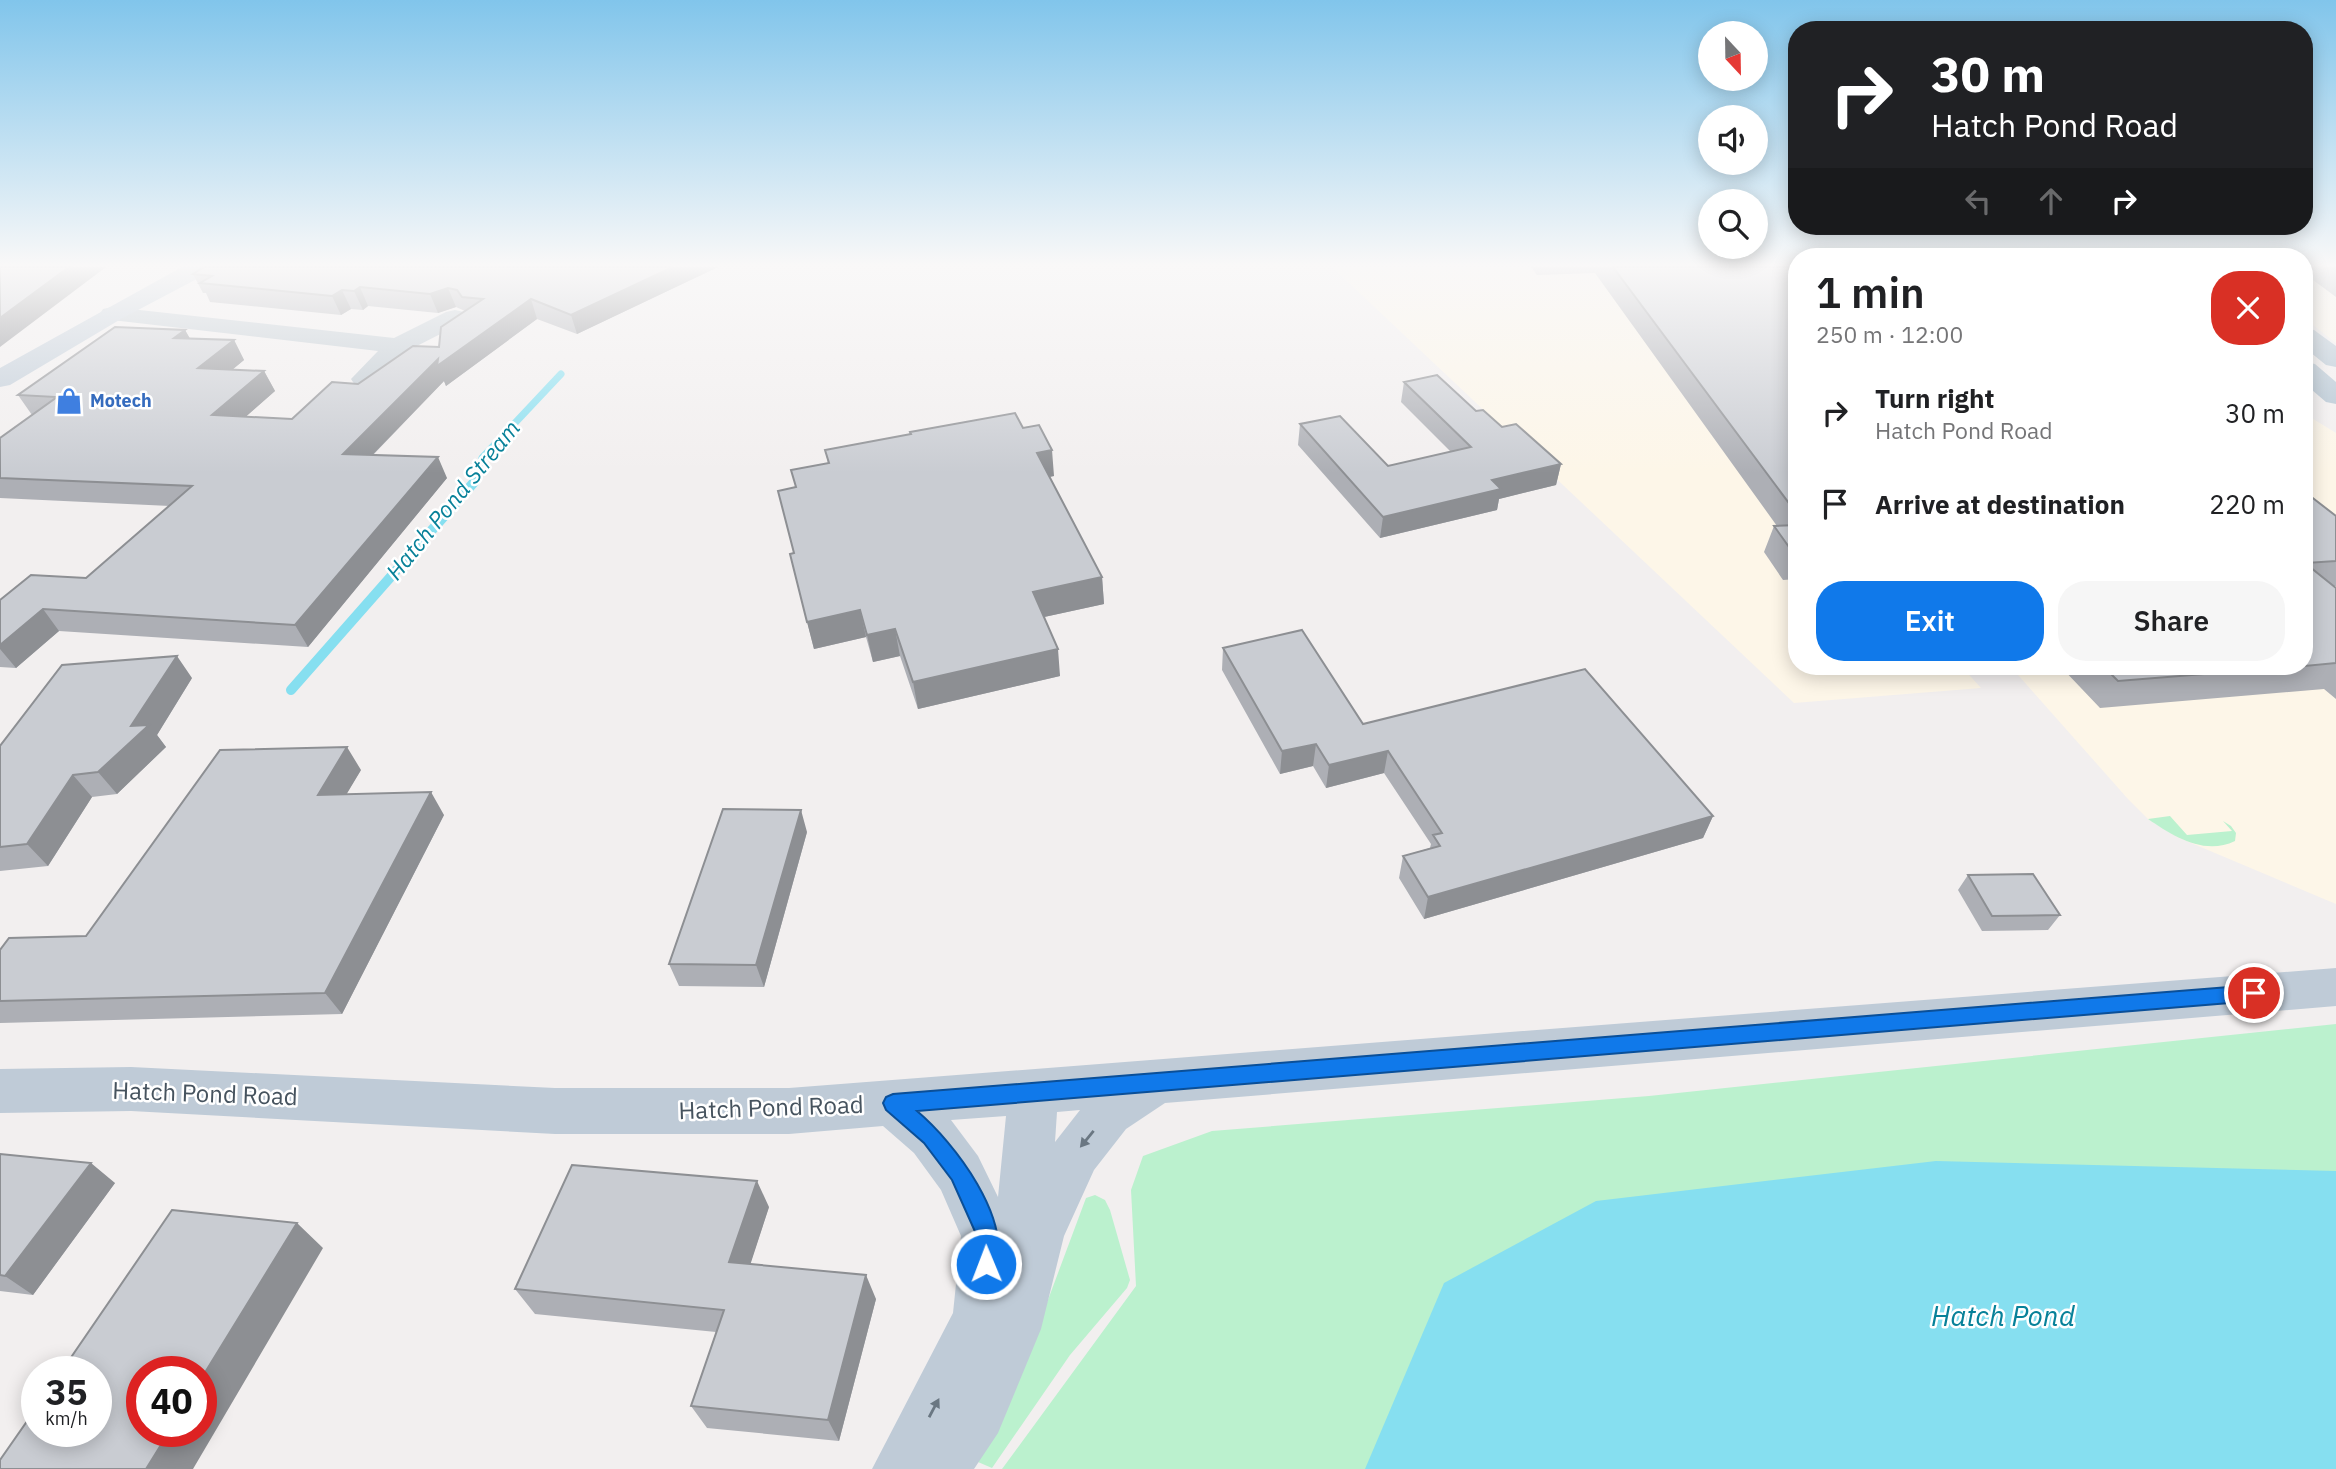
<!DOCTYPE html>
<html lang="en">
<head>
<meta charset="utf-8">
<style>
  body { margin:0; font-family:"IBM Plex Sans",sans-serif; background:#f6f6f6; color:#202124; height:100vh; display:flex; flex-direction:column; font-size:26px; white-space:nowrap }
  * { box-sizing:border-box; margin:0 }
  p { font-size:23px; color:#757577 }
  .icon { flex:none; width:38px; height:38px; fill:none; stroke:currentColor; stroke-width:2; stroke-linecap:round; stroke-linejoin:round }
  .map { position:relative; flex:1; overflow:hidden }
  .panel { position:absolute; left:1788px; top:248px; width:525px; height:427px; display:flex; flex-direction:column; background:#fff; border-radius:28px; box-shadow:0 4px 18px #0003 }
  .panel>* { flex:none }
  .top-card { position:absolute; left:1788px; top:21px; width:525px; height:214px; border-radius:28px; box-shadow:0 4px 18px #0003; background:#202124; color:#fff; overflow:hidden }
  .needle { width:46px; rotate:158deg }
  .fabs { position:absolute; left:1698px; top:21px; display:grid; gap:14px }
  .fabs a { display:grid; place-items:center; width:70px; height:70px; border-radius:50%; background:#fff; box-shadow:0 4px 18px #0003; font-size:35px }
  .speed { position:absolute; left:21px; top:1356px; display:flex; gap:14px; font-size:35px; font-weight:700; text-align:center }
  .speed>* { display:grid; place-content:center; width:91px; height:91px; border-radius:50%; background:#fff; box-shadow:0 4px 18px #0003; line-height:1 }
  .speed small { font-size:18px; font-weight:400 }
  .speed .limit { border:10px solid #d22; background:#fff; color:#111 }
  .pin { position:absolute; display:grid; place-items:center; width:60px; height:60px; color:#fff; margin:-30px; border:4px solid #fff; border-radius:50%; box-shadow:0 2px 7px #0007 }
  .me { position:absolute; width:77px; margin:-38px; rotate:359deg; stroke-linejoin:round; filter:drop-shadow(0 0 5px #0008) }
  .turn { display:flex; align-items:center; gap:24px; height:147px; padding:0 28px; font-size:32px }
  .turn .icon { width:91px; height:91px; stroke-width:2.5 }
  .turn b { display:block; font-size:49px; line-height:60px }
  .lanes { display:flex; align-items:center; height:66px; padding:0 28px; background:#0003; justify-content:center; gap:35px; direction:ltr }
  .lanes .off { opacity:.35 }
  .round { display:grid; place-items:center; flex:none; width:74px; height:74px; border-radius:28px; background:#f6f6f6 }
  .head { display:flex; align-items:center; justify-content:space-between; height:119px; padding:0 28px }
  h1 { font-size:42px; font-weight:600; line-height:52px }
  .cta { display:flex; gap:14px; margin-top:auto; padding:14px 28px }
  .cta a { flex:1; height:80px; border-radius:28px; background:#1079ea; color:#fff; font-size:28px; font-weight:600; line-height:80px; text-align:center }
  .cta a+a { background:#f6f6f6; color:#202124 }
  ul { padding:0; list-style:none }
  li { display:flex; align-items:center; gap:21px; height:91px; padding:0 28px }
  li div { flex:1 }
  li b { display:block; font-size:26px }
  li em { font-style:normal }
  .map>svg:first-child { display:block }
</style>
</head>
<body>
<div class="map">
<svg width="2336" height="1469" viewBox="0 0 2336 1469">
  <rect width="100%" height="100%" fill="#f2efef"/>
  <!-- commercial -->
  <path fill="#fdf6e8" d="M 1332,267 L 1797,267 L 1797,667 L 1962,667 L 1981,688 L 1794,703 Z
    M 2305,267 L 2336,267 L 2336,343 L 2305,319 Z
    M 2305,414 L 2336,433 L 2336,904 L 2177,837 L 2148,819 L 2128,799 L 2011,667 L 2305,667 Z"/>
  <!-- green -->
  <path fill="#bbf1ce" d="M 2170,816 L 2187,835 L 2232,831 L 2223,821 L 2231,826 L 2236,833 L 2235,841 C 2204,856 2173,836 2148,819 Z
    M 2336,1024 L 2336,1469 L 1002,1469 L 1136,1286 L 1131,1190 L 1143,1156 L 1212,1131 L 1649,1096 Z
    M 1095,1195 L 1105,1200 L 1110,1210 L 1130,1280 L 1127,1288 L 1070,1355 L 992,1468 L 978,1462 L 1036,1332 L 1086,1198 Z"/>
  <!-- water -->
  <path fill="#86dff0" d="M 1936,1161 L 2336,1171 L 2336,1469 L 1365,1469 L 1444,1283 L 1596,1201 Z"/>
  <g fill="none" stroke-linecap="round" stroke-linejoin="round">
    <!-- stream-far1 -->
    <path stroke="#86dff0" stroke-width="7" d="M 478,473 L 482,458 L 561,374"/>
    <!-- stream -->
    <path stroke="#86dff0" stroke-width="10" d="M 291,690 L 476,480 L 478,471"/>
    <!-- street -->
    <path fill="#bcc7cf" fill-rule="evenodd" d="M 112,307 L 394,338 L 446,312 L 455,310 L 464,312 L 467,317 L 464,322 L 407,351 L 373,385 L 364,387 L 355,385 L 351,379 L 378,351 L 103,319 L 100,314 L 103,309 Z"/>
    <!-- secondary -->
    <path fill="#bfcbd7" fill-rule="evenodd" d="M 182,267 L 213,267 L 210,272 L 121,319 L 10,385 L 0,387 L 0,368 Z
      M 2336,968 L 2336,1006 L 1165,1103 L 1126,1129 L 1094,1170 L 1064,1236 L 1041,1329 L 998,1433 L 974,1469 L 872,1469 L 953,1313 L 961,1236 L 941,1190 L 914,1153 L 883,1126 L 789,1134 L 555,1134 L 131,1111 L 0,1113 L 0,1069 L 131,1067 L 555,1088 L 789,1088 ZM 1080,1110 L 1055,1142 L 1057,1112 ZM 1006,1116 L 998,1197 L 978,1156 L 951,1120 Z"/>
    <!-- primary -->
    <path fill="#adc0cf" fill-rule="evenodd" d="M 2305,328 L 2314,330 L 2336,346 L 2336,367 L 2326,365 L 2305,348 Z
      M 2305,362 L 2315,364 L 2336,382 L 2336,404 L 2326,402 L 2305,384 Z"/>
  </g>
  <!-- wall -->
  <path fill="#adafb5" d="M 204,267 L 718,267 L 577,334 L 537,319 L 446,386 L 444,381 L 373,455 L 447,478 L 308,647 L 59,631 L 16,668 L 0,667 L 0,600 L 86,578 L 170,506 L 0,498 L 0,438 L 32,415 L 18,395 L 185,330 L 190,339 L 234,340 L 244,360 L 232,370 L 264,371 L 275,391 L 245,417 L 292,419 L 358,384 L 439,347 L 465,311 L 456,307 L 438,313 L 368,306 L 363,310 L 351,309 L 341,315 L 210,302 L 206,293 L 203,293 L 193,274 Z
    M 1531,267 L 1797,267 L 1797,579 L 1783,580 L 1764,552 L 1774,526 L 1777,526 L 1595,273 L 1537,275 Z
    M 2305,267 L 2336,267 L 2336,297 L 2305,274 Z
    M 1404,382 L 1476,411 L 1561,464 L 1556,485 L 1499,499 L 1497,510 L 1380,538 L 1298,445 L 1300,424 L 1388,466 L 1451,452 L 1401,402 Z
    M 1023,428 L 1054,476 L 1049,477 L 1102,577 L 1104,604 L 1044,617 L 1060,676 L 918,709 L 900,656 L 873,662 L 866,637 L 814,649 L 790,554 L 793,553 L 796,487 L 791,470 L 828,463 L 825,450 Z
    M 2305,492 L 2336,516 L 2336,586 L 2334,586 L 2336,588 L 2336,699 L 2324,689 L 2100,708 L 2061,667 L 2305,667 Z
    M 1223,648 L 1363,724 L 1713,816 L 1703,838 L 1424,919 L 1399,878 L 1403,856 L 1430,848 L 1431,844 L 1384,773 L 1326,788 L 1313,766 L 1280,774 L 1222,670 Z
    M 192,678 L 157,735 L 166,747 L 117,794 L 92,797 L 48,866 L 0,871 L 0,746 Z
    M 361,770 L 346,794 L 444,815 L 342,1014 L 0,1023 L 0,1001 L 86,936 Z
    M 807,832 L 764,987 L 679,986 L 669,964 Z
    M 1968,875 L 2060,915 L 2048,930 L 1982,931 L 1958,890 Z
    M 0,1154 L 115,1183 L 33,1295 L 0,1291 Z
    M 769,1207 L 750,1264 L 876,1299 L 839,1441 L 707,1428 L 691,1406 L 716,1332 L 535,1314 L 515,1289 Z"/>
  <!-- shaded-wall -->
  <path fill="#8d8f93" d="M 69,267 L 106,267 L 0,347 L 0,318 Z
    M 673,267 L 718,267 L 577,334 L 571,315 Z
    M 360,287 L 368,306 L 363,310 L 354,291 Z
    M 448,288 L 456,307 L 438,313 L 430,294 Z
    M 342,290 L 351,309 L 341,315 L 332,296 Z
    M 531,299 L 537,319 L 446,386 L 444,381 L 353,475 L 343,454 L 438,359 Z
    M 185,330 L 196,349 L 174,338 Z
    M 234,340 L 244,360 L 210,388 L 198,368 Z
    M 264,371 L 275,391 L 224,436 L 212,415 Z
    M 1052,450 L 1054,476 L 1039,479 L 1037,453 Z
    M 438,457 L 447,478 L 308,647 L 295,625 Z
    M 1561,464 L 1556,485 L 1499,499 L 1497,510 L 1380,538 L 1383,517 L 1492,480 Z
    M 1102,577 L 1104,604 L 1035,619 L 1033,592 Z
    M 43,609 L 59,631 L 16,668 L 0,649 L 0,645 Z
    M 860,610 L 866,637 L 814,649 L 807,622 Z
    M 895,629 L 900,656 L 873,662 L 867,635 Z
    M 1058,649 L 1060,676 L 918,709 L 913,682 Z
    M 177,656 L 192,678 L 157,735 L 166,747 L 117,794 L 98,772 L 131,726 Z
    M 1316,744 L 1313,766 L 1280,774 L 1282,751 Z
    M 347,747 L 361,770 L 333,817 L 318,795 Z
    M 1388,751 L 1384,773 L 1326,788 L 1329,765 Z
    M 73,775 L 92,797 L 48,866 L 27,844 Z
    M 431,792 L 444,815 L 342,1014 L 325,993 Z
    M 801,810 L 807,832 L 764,987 L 756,965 Z
    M 1713,816 L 1703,838 L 1424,919 L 1428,897 Z
    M 91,1163 L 115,1183 L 33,1295 L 5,1276 Z
    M 757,1181 L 769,1207 L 743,1287 L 729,1262 Z
    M 297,1223 L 323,1248 L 193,1469 L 146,1469 L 169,1432 L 201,1432 L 201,1379 Z
    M 866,1275 L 876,1299 L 839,1441 L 828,1420 Z"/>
  <!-- building -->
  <path fill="#c9ccd2" stroke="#8d8f93" stroke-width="2" d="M 0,267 L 69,267 L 0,318 Z
    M 204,267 L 673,267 L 571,315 L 531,299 L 437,366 L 438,359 L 343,454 L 438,457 L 295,625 L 43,609 L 0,645 L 0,600 L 31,575 L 86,578 L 192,486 L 0,478 L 0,438 L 57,397 L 18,395 L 115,327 L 185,330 L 174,338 L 234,340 L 198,368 L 264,371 L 212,415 L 292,419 L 332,382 L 358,384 L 413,346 L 439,347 L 441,327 L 483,299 L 462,297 L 457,290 L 448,288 L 430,294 L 360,287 L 354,291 L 342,290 L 332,296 L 200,283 L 212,276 L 193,274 Z
    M 1613,267 L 1797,267 L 1797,514 Z
    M 1437,375 L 1476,411 L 1483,410 L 1502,427 L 1516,424 L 1561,464 L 1492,480 L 1501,489 L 1383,517 L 1300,424 L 1340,416 L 1388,466 L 1471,447 L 1404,382 Z
    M 1015,413 L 1023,428 L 1039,425 L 1052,450 L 1037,453 L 1102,577 L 1033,592 L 1058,649 L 913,682 L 895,629 L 867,635 L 860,610 L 807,622 L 790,554 L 794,553 L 778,491 L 796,487 L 791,470 L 829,463 L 825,450 L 911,434 L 910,432 Z
    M 2305,492 L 2336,516 L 2336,561 L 2305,563 L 2336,588 L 2336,663 L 2305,666 Z
    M 1797,525 L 1797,554 L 1794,554 L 1774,526 Z
    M 1302,630 L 1363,724 L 1585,669 L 1713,816 L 1428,897 L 1403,856 L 1440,846 L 1433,835 L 1442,833 L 1388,751 L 1329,765 L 1316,744 L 1282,751 L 1223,648 Z
    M 177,656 L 131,726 L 149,725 L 98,772 L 73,775 L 27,844 L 0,847 L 0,746 L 62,665 Z
    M 2104,667 L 2291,667 L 2118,681 Z
    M 347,747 L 318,795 L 431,792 L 325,993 L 0,1001 L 0,950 L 9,938 L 86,936 L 220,750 Z
    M 723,809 L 801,810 L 756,965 L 669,964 Z
    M 2033,874 L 2060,915 L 1992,916 L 1968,875 Z
    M 0,1154 L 91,1163 L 5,1276 L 0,1275 Z
    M 572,1165 L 757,1181 L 729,1262 L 866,1275 L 828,1420 L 691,1406 L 724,1310 L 515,1289 Z
    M 172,1210 L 297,1223 L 201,1379 L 201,1372 L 142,1372 L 142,1432 L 169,1432 L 146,1469 L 0,1469 L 0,1460 L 37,1407 L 37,1432 L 96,1432 L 96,1372 L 61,1372 Z"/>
  <!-- one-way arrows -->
  <defs><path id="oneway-solid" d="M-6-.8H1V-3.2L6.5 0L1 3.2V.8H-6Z" transform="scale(1.75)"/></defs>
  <g fill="#6a7782">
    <use href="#oneway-solid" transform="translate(1087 1139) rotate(129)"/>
    <use href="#oneway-solid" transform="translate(934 1408) rotate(-62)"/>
  </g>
  <!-- sky -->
  <linearGradient id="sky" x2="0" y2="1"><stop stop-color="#81c5eb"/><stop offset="0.56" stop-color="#f9f8f8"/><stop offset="1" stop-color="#f9f8f8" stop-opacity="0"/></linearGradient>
  <rect width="2336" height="473" fill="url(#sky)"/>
  <!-- route -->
  <path fill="#1079ea" stroke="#0a4f98" stroke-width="2" d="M 2254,985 L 2261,988 L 2263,993 L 2261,999 L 2254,1001 L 917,1111 C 954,1142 1015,1221 994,1271 L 986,1275 L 978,1271 L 974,1264 L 977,1236 L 952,1180 L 924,1143 L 886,1110 L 883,1103 L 886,1097 L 893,1094 Z"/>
  <!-- icons -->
  <defs>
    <symbol id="shop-bare" viewBox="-9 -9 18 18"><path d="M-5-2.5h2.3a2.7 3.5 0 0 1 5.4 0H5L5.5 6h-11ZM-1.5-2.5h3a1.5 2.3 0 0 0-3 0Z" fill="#3f7fe0" stroke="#fff" stroke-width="2.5" paint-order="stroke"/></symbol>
  </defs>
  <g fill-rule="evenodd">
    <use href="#shop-bare" x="50" y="382" width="38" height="38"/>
  </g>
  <g text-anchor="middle" stroke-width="5" stroke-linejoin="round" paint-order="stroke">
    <!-- far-shop labels -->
    <g font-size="18" font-weight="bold" fill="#366cbe" stroke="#fff" text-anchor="start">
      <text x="90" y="407">Motech</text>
    </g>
    <!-- water labels -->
    <g font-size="23" font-style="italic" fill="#078199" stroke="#fff">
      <text transform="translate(453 500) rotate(-51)" y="8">Hatch Pond Stream</text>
    </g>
    <!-- near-street labels -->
    <g font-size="24" fill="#46535e" stroke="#fff">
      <text transform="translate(205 1094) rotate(2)" y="8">Hatch Pond Road</text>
      <text transform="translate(771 1108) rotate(-2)" y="8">Hatch Pond Road</text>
    </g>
    <!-- near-water labels -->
    <g font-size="28" font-style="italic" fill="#078199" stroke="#fff">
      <text x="2003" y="1326">Hatch Pond</text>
    </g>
  </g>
</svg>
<div class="fabs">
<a><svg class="needle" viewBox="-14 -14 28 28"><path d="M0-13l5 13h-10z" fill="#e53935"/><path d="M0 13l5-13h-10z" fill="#757577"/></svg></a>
<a><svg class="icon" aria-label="sound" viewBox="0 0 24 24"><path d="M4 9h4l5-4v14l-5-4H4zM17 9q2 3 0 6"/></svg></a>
<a><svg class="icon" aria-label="search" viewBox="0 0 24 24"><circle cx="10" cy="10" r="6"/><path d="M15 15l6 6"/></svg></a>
</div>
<div class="speed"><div>35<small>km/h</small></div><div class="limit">40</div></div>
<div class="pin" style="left:2254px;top:993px;background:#d93025"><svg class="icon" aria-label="arrive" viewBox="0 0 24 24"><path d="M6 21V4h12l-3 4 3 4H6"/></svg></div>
<svg class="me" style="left:986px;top:1264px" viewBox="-20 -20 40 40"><circle r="17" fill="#1079ea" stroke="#fff" stroke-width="3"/><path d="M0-11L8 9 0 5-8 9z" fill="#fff"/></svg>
<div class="top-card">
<div class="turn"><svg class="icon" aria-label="right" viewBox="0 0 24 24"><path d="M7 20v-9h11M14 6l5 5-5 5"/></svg><div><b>30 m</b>Hatch Pond Road</div></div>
<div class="lanes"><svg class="icon off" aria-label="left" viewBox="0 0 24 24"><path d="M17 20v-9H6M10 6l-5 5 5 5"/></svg><svg class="icon off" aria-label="ahead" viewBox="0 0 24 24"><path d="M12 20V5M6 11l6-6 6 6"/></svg><svg class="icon" aria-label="right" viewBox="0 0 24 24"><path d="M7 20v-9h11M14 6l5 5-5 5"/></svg></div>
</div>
<section class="panel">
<div class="head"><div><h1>1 min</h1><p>250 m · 12:00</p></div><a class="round" style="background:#d93025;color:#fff"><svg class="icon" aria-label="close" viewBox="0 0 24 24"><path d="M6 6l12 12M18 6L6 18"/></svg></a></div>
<ul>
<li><svg class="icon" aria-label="right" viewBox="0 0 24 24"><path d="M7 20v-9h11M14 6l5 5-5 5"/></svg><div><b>Turn right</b><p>Hatch Pond Road</p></div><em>30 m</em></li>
<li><svg class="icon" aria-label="arrive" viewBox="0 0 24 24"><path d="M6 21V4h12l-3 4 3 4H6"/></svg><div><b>Arrive at destination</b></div><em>220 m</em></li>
</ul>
<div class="cta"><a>Exit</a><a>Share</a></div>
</section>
</div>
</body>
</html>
